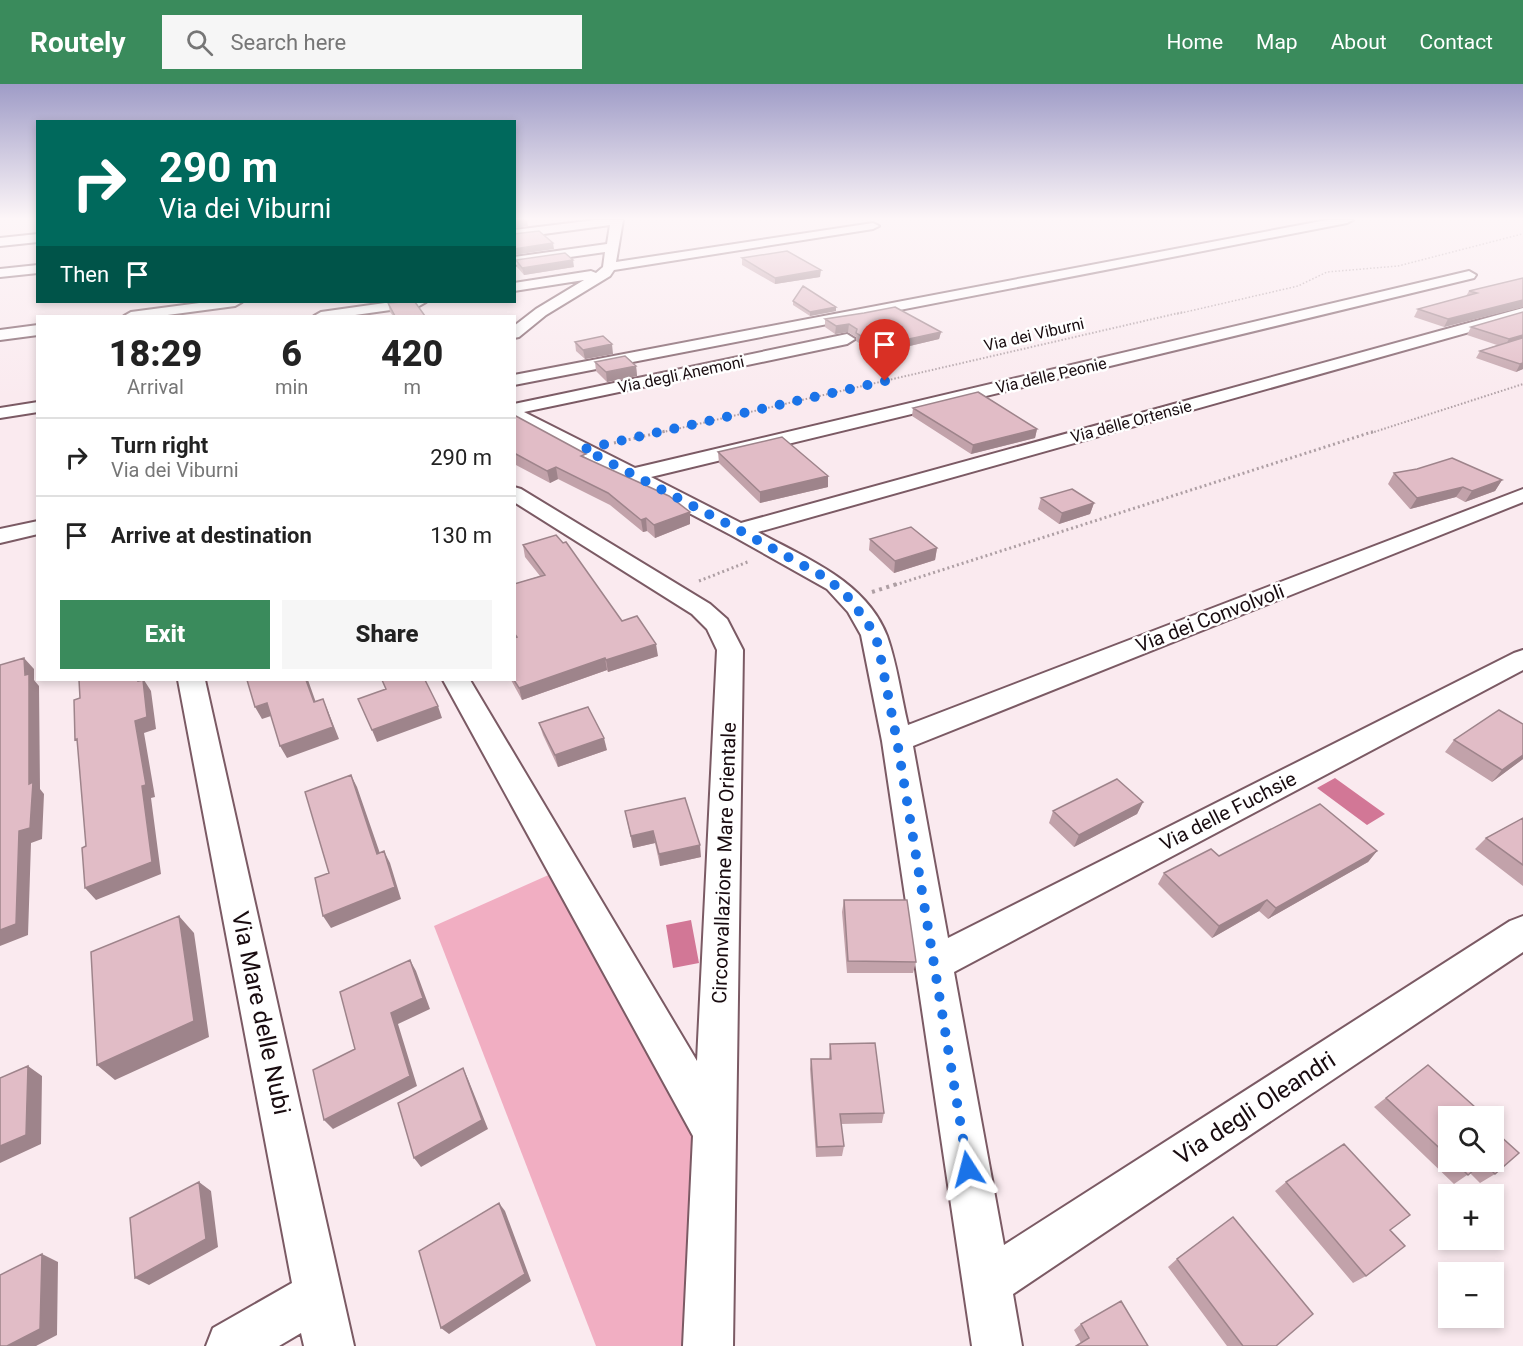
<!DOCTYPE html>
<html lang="en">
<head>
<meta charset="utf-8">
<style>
  body { margin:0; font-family:Roboto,sans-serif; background:#f6f6f6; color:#222; height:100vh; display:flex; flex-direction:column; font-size:22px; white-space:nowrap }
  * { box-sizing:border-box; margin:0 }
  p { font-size:20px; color:#767676 }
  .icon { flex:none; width:33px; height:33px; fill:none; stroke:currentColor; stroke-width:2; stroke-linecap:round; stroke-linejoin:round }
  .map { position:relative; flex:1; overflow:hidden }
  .details { position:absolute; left:36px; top:231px; width:480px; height:366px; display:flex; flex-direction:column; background:#fff; border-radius:0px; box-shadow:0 3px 9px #0003 }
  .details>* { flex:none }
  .banner { position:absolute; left:36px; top:36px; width:480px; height:183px; border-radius:0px; box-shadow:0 3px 9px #0003; background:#00695c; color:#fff; overflow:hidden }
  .controls { position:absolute; left:1438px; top:1022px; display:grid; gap:12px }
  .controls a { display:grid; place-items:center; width:66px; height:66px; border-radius:0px; background:#fff; box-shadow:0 3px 9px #0003; font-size:30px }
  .pin { position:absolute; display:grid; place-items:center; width:51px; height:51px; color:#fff; margin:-62px -26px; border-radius:50% 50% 50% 0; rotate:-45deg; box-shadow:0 0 6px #0007 }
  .pin .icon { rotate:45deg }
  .me { position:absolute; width:66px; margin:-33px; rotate:351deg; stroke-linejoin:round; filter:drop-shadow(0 0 4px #0008) }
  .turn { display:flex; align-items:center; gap:21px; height:126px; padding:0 24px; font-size:27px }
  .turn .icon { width:78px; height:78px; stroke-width:2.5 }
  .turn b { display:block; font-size:42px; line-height:51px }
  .then { display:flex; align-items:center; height:57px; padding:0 24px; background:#0003; gap:12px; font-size:22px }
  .eta { display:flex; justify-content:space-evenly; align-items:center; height:102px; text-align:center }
  .eta b { font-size:36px; font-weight:800; line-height:42px }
  .button { display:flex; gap:12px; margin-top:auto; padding:12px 24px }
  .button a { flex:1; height:69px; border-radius:0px; background:#3a8b5c; color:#fff; font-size:24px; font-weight:800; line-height:69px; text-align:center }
  .button a+a { background:#f6f6f6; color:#222 }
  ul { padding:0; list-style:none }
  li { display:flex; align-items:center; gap:18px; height:78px; padding:0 24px; border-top:2px solid #e0e0e0 }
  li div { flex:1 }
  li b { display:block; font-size:22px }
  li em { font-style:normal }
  header { display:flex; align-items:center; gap:36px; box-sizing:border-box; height:84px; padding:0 30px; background:#3a8b5c; color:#fff }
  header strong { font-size:28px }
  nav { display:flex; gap:33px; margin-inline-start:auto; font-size:21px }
  .search { width:420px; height:54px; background:#f6f6f6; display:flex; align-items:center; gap:15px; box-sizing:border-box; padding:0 21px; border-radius:0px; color:#767676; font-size:22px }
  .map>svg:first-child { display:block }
</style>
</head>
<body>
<header>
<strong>Routely</strong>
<div class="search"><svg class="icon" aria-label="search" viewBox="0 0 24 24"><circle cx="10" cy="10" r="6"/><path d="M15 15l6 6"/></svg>Search here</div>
<nav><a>Home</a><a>Map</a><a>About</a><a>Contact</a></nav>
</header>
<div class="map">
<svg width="1523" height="1262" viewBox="0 0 1523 1262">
  <rect width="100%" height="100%" fill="#faeaef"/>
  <!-- green -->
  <path fill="#f1aec2" d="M 553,789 L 704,1054 L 695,1262 L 596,1262 L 434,842 Z"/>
  <!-- water -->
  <path fill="#d27796" d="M 1335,694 L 1385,730 L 1367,741 L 1317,704 Z
    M 691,836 L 699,879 L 673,884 L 666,841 Z"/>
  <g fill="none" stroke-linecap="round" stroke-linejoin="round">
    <defs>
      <path id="street" d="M 595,136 L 623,136 L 616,178 L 873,139 L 879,142 L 873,145 L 614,186 L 610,192 L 546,231 L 519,253 L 514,254 L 514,242 L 536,225 L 584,196 L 514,207 L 514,199 L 591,187 L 596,189 L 603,183 L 605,168 L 514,181 L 514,173 L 607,160 L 610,141 L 514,154 L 514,146 Z
        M 1327,136 L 1353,136 L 1347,139 L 514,301 L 514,291 Z
        M 38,150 L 38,158 L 0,162 L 0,154 Z
        M 38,181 L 38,189 L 0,193 L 0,185 Z
        M 1469,187 L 1476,191 L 1474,194 L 651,393 L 741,439 L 1523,224 L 1523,233 L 758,448 C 805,474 866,497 887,552 C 897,580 901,612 908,641 L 1523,405 L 1523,418 L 913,662 L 948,854 L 1514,569 L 1523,566 L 1523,586 L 954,888 L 1004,1161 L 1510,837 L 1523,832 L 1523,868 L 1013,1210 L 1022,1262 L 972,1262 L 882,657 L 861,551 L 848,528 L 827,505 L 731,451 L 514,337 L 514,320 L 847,250 L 855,255 L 847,260 L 524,328 L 635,384 Z
        M 207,218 L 242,218 L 235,222 L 160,232 L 124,232 L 131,228 Z
        M 392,218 L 426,218 L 419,222 L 348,232 L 314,232 L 321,228 Z
        M 38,241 L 38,251 L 0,256 L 0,246 Z
        M 38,318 L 38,328 L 0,334 L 0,324 Z
        M 514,403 L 521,405 L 710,520 L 727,535 L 743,566 L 733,1262 L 683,1262 L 693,1052 L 443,596 L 470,596 L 697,977 L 717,566 L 707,545 L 692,530 L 514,418 Z
        M 38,437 L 38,450 L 0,459 L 0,445 Z
        M 178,596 L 205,596 L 354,1262 L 304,1262 L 301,1249 L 279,1262 L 206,1262 L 213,1244 L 292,1199 Z"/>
    </defs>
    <!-- street casing -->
    <use href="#street" stroke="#7b5a64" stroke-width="4"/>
    <!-- path-far3 -->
    <path stroke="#ae9fa4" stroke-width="1.5" stroke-dasharray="1.5 2" stroke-linecap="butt" d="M 1177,230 L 1298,202 L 1327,188 L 1398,182 L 1522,150"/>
    <!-- path-far2 -->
    <path stroke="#ae9fa4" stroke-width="2" stroke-dasharray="1.5 2" stroke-linecap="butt" d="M 659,349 L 1183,228
      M 1371,349 L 1523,300"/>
    <!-- path-far1 -->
    <path stroke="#ae9fa4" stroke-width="3" stroke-dasharray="2 3" stroke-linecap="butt" d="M 614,359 L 666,347
      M 699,497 L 750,477
      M 895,501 L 1375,347"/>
    <!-- path -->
    <path stroke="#ae9fa4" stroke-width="4" stroke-dasharray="3 4.5" stroke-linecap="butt" d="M 872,508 L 900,499"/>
    <!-- street -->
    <use href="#street" fill="#fff" fill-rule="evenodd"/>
  </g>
  <!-- wall -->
  <path fill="#c2a2aa" d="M 742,174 L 820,193 L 775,200 L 742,181 Z
    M 516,176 L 574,183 L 524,191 L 517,183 Z
    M 1523,194 L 1523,223 L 1444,243 L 1414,233 L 1418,225 L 1466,212 L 1469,207 Z
    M 793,217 L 836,227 L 810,232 L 793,221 Z
    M 388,219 L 425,232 L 393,232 L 390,228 Z
    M 1523,228 L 1523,285 L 1516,288 L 1476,274 L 1480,267 L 1497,261 L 1467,251 L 1471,243 Z
    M 825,235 L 941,248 L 939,255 L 876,270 L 856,257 L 856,253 L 848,248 L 835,250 L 825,243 Z
    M 575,258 L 613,270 L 585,275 L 576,267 Z
    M 595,278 L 636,282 L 637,292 L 607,298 L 596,287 Z
    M 913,324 L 1037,345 L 1035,354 L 971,370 L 912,332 Z
    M 514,331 L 587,374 L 690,428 L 690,440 L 655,454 L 647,447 L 643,448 L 610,421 L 558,395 L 550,399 L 514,380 Z
    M 718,368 L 828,392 L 828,403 L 760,419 L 719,379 Z
    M 1394,389 L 1502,396 L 1495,407 L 1465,418 L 1456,413 L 1410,425 L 1388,400 Z
    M 1041,414 L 1094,419 L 1090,430 L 1059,440 L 1038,425 Z
    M 870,455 L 937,464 L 935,476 L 894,489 L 869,466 Z
    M 523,461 L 622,537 L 658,572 L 608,588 L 607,586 L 522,616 L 511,596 L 514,596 L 514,500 L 540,492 L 525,473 Z
    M 539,639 L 607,666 L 558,683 L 543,651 Z
    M 1454,656 L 1523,675 L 1492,698 L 1445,668 Z
    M 1143,718 L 1137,730 L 1074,763 L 1049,739 L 1053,727 Z
    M 625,727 L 701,773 L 660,782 L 655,759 L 633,764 Z
    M 1523,734 L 1523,802 L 1475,765 L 1486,754 Z
    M 1377,767 L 1368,778 L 1268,835 L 1259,827 L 1212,854 L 1158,800 L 1164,789 L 1219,772 Z
    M 844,816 L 916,878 L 913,889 L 847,889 L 842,828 Z
    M 830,960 L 884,1029 L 882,1039 L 841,1040 L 844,1062 L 842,1072 L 816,1073 L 810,985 L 811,975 L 829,975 Z
    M 1428,981 L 1449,1032 L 1449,1077 L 1494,1077 L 1498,1050 L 1495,1090 L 1480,1099 L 1470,1089 L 1454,1100 L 1374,1023 Z
    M 1286,1098 L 1390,1146 L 1366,1192 L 1353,1199 L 1275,1107 Z
    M 1177,1175 L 1276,1262 L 1227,1262 L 1168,1183 Z
    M 1081,1240 L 1148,1262 L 1081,1259 L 1074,1246 Z"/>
  <!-- shaded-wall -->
  <path fill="#9e848b" d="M 527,137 L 528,142 L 514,144 L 514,138 Z
    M 553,159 L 554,165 L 514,171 L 514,165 Z
    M 573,176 L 574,183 L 524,191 L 522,184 Z
    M 821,186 L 820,193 L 775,200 L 775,194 Z
    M 1523,216 L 1523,223 L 1444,243 L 1448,235 Z
    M 836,223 L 836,227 L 810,232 L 810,228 Z
    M 849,240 L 848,248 L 835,250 L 836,242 Z
    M 941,248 L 939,255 L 876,270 L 877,262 Z
    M 1523,251 L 1523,257 L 1504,264 L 1509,255 Z
    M 612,260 L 613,270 L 585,275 L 583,266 Z
    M 1523,279 L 1523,285 L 1516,288 L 1520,280 Z
    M 636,282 L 637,292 L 607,298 L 606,288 Z
    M 1037,345 L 1035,354 L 971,370 L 973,361 Z
    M 556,383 L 558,395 L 550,399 L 547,387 Z
    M 828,392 L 828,403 L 760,419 L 760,408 Z
    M 1502,396 L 1495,407 L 1465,418 L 1472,407 Z
    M 1463,403 L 1456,413 L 1410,425 L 1417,414 Z
    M 1094,419 L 1090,430 L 1059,440 L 1062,429 Z
    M 690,428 L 690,440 L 655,454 L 654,441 Z
    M 646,434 L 647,447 L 643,448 L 641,436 Z
    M 937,464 L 935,476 L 894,489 L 895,477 Z
    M 656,560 L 658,572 L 608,588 L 606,576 Z
    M 24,574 L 34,585 L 34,596 L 39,602 L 40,705 L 44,710 L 42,755 L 31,759 L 28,851 L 0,862 L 0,846 L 19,747 L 25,591 Z
    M 605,574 L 607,586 L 522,616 L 519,604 Z
    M 138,596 L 144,596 L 151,607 L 156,645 L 144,649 L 155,713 L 151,714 L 161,790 L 96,816 L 85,804 L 142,702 L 135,637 Z
    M 306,596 L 308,596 L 320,630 L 314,618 Z
    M 323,615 L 328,627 L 339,655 L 287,674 L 280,662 Z
    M 267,619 L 274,631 L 262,635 L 255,623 Z
    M 438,622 L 442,634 L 377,658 L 372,646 Z
    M 604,654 L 607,666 L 558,683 L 555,671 Z
    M 1523,671 L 1523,675 L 1492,698 L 1502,686 Z
    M 351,691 L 357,703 L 384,781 L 377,770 Z
    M 1143,718 L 1137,730 L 1074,763 L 1079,751 Z
    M 653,747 L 655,759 L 633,764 L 631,752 Z
    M 700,761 L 701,773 L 660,782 L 659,770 Z
    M 384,767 L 390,779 L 401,815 L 331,844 L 323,832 Z
    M 1377,767 L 1368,778 L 1268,835 L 1276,824 Z
    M 1267,816 L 1259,827 L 1212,854 L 1219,842 Z
    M 179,832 L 194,849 L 209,953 L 115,996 L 97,981 Z
    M 410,876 L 416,887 L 430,925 L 398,940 L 417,1002 L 333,1045 L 324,1036 L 391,929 Z
    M 28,982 L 42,992 L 41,1060 L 0,1079 L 0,1062 Z
    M 463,984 L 468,995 L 488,1045 L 421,1083 L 414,1074 Z
    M 199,1098 L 211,1107 L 218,1163 L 149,1201 L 135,1194 Z
    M 499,1119 L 505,1127 L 531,1197 L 449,1250 L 441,1244 Z
    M 42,1170 L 58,1178 L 57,1251 L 36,1262 L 7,1262 Z"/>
  <!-- building -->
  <path fill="#e1bcc6" stroke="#9e848b" stroke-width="1.5" d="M 514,136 L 526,136 L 527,137 L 514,138 Z
    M 539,147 L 553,159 L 514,165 L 514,150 Z
    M 787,167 L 821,186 L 775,194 L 742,174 Z
    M 565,169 L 573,176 L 522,184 L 516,176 Z
    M 1523,194 L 1523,216 L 1448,235 L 1418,225 L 1477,209 L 1469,207 Z
    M 803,202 L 836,223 L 810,228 L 793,217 Z
    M 402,218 L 415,218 L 425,232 L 395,232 L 388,219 Z
    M 895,223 L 941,248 L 877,262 L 856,249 L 857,245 L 849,240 L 836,242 L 825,235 L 864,229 Z
    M 1523,228 L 1523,251 L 1509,255 L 1471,243 Z
    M 603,252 L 612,260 L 583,266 L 575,258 Z
    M 1522,254 L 1523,254 L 1523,279 L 1520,280 L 1480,267 Z
    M 625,272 L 636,282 L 606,288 L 595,278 Z
    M 978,308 L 1037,345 L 973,361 L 913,324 Z
    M 514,331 L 586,370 L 581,372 L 669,412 L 690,428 L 654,441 L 646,434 L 641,436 L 608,409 L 556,383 L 547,387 L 514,369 Z
    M 782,353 L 828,392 L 760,408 L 718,368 Z
    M 1452,374 L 1502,396 L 1472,407 L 1463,403 L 1417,414 L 1394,389 L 1417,385 Z
    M 1072,405 L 1094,419 L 1062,429 L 1041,414 Z
    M 911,443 L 937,464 L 895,477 L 870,455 Z
    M 556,451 L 563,459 L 566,458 L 622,537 L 637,532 L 656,560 L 606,576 L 605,574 L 519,604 L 514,596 L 514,554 L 517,553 L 514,549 L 514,500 L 545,491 L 523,461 Z
    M 24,574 L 25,591 L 29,590 L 29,700 L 33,698 L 30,744 L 19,747 L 16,840 L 0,846 L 0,581 Z
    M 79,596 L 138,596 L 138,597 L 143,596 L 147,633 L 135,637 L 146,701 L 142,702 L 152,778 L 85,804 L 82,764 L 86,762 L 77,655 L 75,656 L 74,616 L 80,614 Z
    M 247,596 L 306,596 L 314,618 L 323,615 L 333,643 L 280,662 L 267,619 L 255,623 Z
    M 382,596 L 425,596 L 438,622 L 372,646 L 358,615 L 386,605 Z
    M 588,623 L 604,654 L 555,671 L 539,639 Z
    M 1499,626 L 1523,640 L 1523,671 L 1502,686 L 1454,656 Z
    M 351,691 L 377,770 L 384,767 L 395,803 L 323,832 L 315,794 L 329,789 L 305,708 Z
    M 1117,695 L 1143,718 L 1079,751 L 1053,727 Z
    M 685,714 L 700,761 L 659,770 L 653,747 L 631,752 L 625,727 Z
    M 1320,720 L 1377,767 L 1276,824 L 1267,816 L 1219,842 L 1164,789 L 1211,765 L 1219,772 Z
    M 1523,734 L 1523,781 L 1486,754 Z
    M 844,816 L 907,816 L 916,878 L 848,877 Z
    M 179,832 L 194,937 L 97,981 L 91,868 Z
    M 410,876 L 423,914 L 391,929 L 410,992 L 324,1036 L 313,986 L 355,965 L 340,908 Z
    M 875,959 L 884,1029 L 840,1030 L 844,1062 L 817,1063 L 811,975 L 831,975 L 830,960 Z
    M 1428,981 L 1485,1032 L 1449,1032 L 1449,1073 L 1386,1014 Z
    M 28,982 L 26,1051 L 0,1062 L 0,994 Z
    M 463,984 L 482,1036 L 414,1074 L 398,1019 Z
    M 1494,1040 L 1502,1047 L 1498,1050 L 1519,1069 L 1495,1090 L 1483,1078 L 1468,1091 L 1454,1077 L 1494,1077 Z
    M 1344,1060 L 1410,1131 L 1390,1146 L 1405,1162 L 1366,1192 L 1286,1098 Z
    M 199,1098 L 206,1155 L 135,1194 L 130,1134 Z
    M 499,1119 L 525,1190 L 441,1244 L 419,1167 Z
    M 1233,1133 L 1313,1230 L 1276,1262 L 1243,1262 L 1177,1175 Z
    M 42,1170 L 40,1245 L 7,1262 L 0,1262 L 0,1191 Z
    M 1121,1217 L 1148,1262 L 1076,1262 L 1089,1254 L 1081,1240 Z"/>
  <!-- sky -->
  <linearGradient id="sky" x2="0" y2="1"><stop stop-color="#9f9cc7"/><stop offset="0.43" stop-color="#fdf6f8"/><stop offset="1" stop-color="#fdf6f8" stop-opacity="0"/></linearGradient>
  <rect width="1523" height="313" fill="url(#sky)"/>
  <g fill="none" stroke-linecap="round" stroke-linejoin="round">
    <!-- route -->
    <path stroke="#1a73e8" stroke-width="10" stroke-dasharray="0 18" d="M 885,297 L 584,365 L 739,446 L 828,495 L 850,515 L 870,543 L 878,560 L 897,657 L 968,1085"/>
  </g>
  <g text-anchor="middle" stroke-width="5" stroke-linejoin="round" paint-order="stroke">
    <!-- far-street labels -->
    <g font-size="16" fill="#190c10" stroke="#fff">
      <text transform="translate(1034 250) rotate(-13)" y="6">Via dei Viburni</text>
      <text transform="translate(681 290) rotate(-12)" y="6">Via degli Anemoni</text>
      <text transform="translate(1051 291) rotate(-13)" y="6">Via delle Peonie</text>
      <text transform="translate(1131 337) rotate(-15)" y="6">Via delle Ortensie</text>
    </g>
    <!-- street labels -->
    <g font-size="20" fill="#190c10" stroke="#fff">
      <text transform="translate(1210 534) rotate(-21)" y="7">Via dei Convolvoli</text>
      <text transform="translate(1228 727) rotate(-27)" y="7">Via delle Fuchsie</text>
      <text transform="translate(724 779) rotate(-88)" y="7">Circonvallazione Mare Orientale</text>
    </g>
    <!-- near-street labels -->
    <g font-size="24" fill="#190c10" stroke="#fff">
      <text transform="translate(261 929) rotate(78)" y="8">Via Mare delle Nubi</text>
      <text transform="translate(1255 1024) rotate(-33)" y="8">Via degli Oleandri</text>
    </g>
  </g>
</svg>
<div class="controls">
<a><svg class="icon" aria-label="search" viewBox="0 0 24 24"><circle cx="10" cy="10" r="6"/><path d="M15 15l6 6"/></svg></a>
<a>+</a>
<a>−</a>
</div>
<div class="pin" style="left:885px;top:297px;background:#d93025"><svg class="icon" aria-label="arrive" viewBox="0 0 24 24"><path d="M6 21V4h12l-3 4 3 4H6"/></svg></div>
<svg class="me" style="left:968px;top:1085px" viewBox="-20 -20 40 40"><path d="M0-17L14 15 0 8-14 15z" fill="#1a73e8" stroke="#fff" stroke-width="4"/></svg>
<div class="banner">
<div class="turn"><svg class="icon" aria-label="right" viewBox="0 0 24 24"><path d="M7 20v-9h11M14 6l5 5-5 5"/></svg><div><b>290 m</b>Via dei Viburni</div></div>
<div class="then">Then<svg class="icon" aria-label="arrive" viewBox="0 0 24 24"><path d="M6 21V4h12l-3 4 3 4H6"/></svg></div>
</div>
<section class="details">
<div class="eta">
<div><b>18:29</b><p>Arrival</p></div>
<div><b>6</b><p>min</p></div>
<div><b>420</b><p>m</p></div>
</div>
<ul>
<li><svg class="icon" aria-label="right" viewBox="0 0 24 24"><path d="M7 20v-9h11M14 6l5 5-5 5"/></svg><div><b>Turn right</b><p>Via dei Viburni</p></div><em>290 m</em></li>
<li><svg class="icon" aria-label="arrive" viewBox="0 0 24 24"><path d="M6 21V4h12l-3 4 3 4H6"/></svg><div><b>Arrive at destination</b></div><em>130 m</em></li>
</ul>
<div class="button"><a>Exit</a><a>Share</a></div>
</section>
</div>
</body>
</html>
